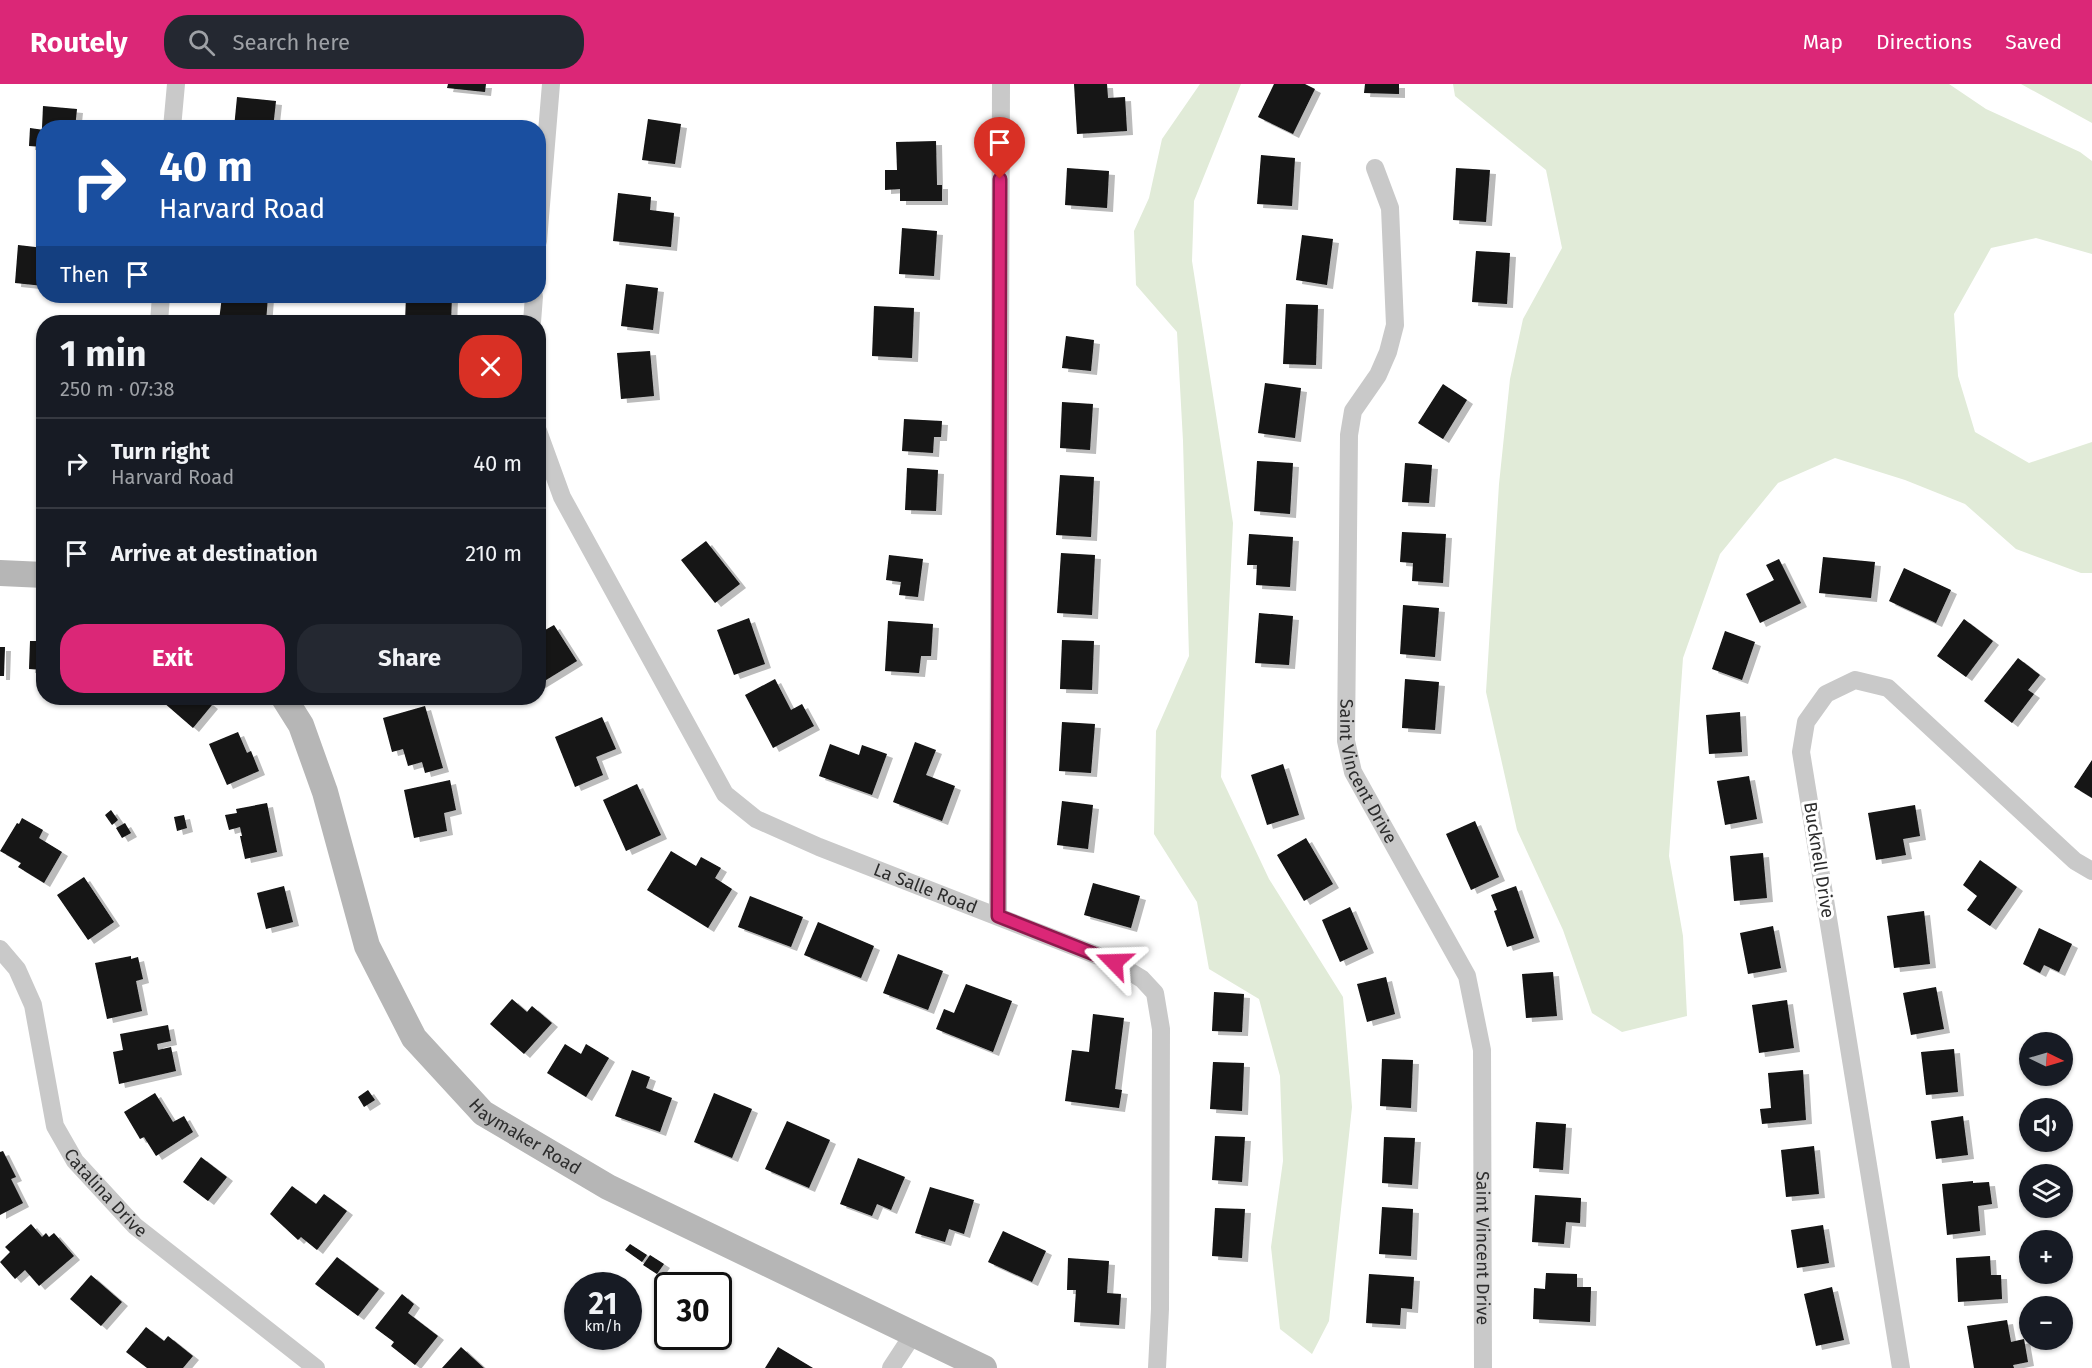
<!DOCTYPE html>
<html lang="en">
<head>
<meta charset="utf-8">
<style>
  body { margin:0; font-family:"Fira Sans",sans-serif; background:#242831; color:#f1f3f6; height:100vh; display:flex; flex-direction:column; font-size:22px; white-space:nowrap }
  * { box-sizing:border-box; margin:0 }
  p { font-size:20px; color:#9ea1a6 }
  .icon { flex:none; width:33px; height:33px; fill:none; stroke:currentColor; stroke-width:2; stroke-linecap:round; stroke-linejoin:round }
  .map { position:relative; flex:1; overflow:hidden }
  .side { position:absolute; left:36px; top:231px; width:510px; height:390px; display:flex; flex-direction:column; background:#171b24; border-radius:24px; box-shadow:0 2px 4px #0004 }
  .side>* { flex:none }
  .banner { position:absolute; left:36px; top:36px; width:510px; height:183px; border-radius:24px; box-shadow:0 2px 4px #0004; background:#1a4fa0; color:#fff; overflow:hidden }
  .needle { width:39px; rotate:95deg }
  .buttons { position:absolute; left:2019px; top:948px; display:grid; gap:12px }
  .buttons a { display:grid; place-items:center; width:54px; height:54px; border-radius:50%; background:#171b24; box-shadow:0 2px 4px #0004; font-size:30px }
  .speed { position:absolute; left:564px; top:1188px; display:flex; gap:12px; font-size:30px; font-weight:700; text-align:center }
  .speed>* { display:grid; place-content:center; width:78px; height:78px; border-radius:50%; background:#171b24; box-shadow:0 2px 4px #0004; line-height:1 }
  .speed small { font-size:15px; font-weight:400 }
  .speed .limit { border:3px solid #111; border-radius:9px; background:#fff; color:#111 }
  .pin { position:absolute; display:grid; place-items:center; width:51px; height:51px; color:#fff; margin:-62px -26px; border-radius:50% 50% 50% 0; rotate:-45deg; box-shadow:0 0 6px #0007 }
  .pin .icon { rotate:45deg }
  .me { position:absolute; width:66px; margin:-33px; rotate:292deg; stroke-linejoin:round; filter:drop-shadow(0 0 4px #0008) }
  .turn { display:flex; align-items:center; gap:21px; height:126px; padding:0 24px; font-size:27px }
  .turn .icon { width:78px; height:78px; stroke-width:2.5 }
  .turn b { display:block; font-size:42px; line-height:51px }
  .then { display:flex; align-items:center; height:57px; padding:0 24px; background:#0003; gap:12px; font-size:22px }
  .round { display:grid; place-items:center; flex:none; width:63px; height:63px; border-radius:24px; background:#242831 }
  .head { display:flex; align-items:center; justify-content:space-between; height:102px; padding:0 24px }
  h1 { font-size:36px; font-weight:700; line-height:45px }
  .button { display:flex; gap:12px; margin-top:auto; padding:12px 24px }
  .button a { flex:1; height:69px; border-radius:24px; background:#db2777; color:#fff; font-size:24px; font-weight:700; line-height:69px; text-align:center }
  .button a+a { background:#242831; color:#f1f3f6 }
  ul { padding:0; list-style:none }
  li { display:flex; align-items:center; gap:18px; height:90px; padding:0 24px; border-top:2px solid #363941 }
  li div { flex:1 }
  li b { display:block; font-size:22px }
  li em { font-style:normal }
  header { display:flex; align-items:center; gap:36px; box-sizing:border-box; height:84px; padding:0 30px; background:#db2777; color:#fff }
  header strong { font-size:28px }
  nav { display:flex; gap:33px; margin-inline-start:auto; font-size:21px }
  .search { width:420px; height:54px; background:#242831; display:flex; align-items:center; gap:15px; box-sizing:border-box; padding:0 21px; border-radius:24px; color:#9ea1a6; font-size:22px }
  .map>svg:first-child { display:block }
</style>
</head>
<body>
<header>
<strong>Routely</strong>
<div class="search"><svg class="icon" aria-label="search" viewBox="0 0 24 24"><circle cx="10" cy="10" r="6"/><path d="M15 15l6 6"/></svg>Search here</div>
<nav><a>Map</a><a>Directions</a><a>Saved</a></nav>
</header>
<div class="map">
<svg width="2092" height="1284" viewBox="0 0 2092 1284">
  <defs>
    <filter id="shadow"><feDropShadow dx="6" dy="4" stdDeviation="0" flood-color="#0004"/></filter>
  </defs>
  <rect width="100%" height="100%" fill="#fff"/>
  <!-- green -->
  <path fill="#e1ebd8" d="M 1200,0 L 1241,0 L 1194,117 L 1192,177 L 1233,439 L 1221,693 L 1269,795 L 1343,913 L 1352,1023 L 1329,1237 L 1312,1270 L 1280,1245 L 1271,1163 L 1283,1077 L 1280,992 L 1259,915 L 1209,885 L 1197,818 L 1154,750 L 1156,647 L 1189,572 L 1183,357 L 1177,248 L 1136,201 L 1134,147 L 1149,114 L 1162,55 Z
    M 1453,0 L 1949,0 L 1986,25 L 2080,68 L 2092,77 L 2092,170 L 2036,154 L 1991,164 L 1954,230 L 1958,292 L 1975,348 L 2029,379 L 2092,358 L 2092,489 L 2081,489 L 2016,465 L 1965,420 L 1905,396 L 1835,374 L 1778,399 L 1720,470 L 1683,574 L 1669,772 L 1683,852 L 1687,932 L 1622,948 L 1592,929 L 1563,846 L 1517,746 L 1486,608 L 1499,400 L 1510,295 L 1523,235 L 1562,164 L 1546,86 L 1455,12 Z
    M 2021,0 L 2092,0 L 2092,39 Z"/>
  <!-- building -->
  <path fill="#131313" filter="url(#shadow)" d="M 448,0 L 486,0 L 485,8 L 447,4 Z
    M 1074,0 L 1107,0 L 1108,14 L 1125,13 L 1127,47 L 1077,50 Z
    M 1274,0 L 1305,0 L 1315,5 L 1293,50 L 1258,33 Z
    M 1365,0 L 1399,0 L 1399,10 L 1364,9 Z
    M 237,13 L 276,17 L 273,44 L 234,44 Z
    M 43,22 L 77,25 L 75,44 L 42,44 Z
    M 648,35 L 681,40 L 675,80 L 642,76 Z
    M 442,37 L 483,42 L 483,44 L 441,44 Z
    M 30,44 L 44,46 L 44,63 L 29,62 Z
    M 936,57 L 937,101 L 942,101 L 942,117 L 900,117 L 900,105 L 885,106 L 885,86 L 897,86 L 896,58 Z
    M 42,64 L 44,64 L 44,106 L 39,106 Z
    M 1261,71 L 1295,74 L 1292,122 L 1257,120 Z
    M 1067,84 L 1109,87 L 1107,124 L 1065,121 Z
    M 1456,84 L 1490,86 L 1486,138 L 1453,136 Z
    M 618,109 L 651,113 L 650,126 L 674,129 L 671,163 L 613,157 Z
    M 902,144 L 937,147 L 934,192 L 899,190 Z
    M 1302,151 L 1333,155 L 1327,201 L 1296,196 Z
    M 18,161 L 44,164 L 44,202 L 15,199 Z
    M 1476,167 L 1510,169 L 1507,220 L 1472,218 Z
    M 626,200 L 658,204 L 653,246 L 621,242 Z
    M 222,212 L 268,212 L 266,238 L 219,237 Z
    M 406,212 L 452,212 L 451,238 L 405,238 Z
    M 1286,220 L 1318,221 L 1316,281 L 1283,280 Z
    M 874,222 L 914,224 L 912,274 L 872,272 Z
    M 1066,252 L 1094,256 L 1091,287 L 1062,284 Z
    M 650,267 L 654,312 L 621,315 L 617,269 Z
    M 1265,299 L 1301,304 L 1295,354 L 1258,349 Z
    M 1443,300 L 1467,316 L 1443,355 L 1418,339 Z
    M 1062,318 L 1093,320 L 1090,366 L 1060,364 Z
    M 904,335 L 942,337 L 941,353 L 934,353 L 933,369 L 902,367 Z
    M 1257,377 L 1293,379 L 1290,430 L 1254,427 Z
    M 1405,379 L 1432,381 L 1429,419 L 1402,418 Z
    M 907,384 L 938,386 L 936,427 L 905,426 Z
    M 1060,391 L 1094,393 L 1091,453 L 1056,451 Z
    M 1402,448 L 1446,450 L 1443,499 L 1412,497 L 1413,479 L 1400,478 Z
    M 1249,450 L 1293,453 L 1290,503 L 1256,501 L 1257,481 L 1247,481 Z
    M 706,457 L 740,500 L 715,519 L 681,476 Z
    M 1061,469 L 1095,471 L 1092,531 L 1057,529 Z
    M 889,471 L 923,475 L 918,513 L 899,511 L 901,498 L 886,496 Z
    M 1823,473 L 1875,478 L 1871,514 L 1819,509 Z
    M 1779,475 L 1801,519 L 1760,539 L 1746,510 L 1774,496 L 1766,481 Z
    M 1904,484 L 1951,506 L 1936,539 L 1889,517 Z
    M 1403,521 L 1439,524 L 1435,573 L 1400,570 Z
    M 1259,529 L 1293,532 L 1289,581 L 1255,579 Z
    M 749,534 L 765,580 L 734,591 L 717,546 Z
    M 1964,535 L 1993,557 L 1966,593 L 1937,572 Z
    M 888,537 L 933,540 L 931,572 L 921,572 L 919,589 L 885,587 Z
    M 554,541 L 577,577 L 538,601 L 538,550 Z
    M 1725,547 L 1755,558 L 1742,596 L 1712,585 Z
    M 1062,556 L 1094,557 L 1092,606 L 1060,605 Z
    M 30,557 L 44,557 L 44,586 L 29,585 Z
    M 0,563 L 5,563 L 4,592 L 0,592 Z
    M 2018,574 L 2040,591 L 2028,606 L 2034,610 L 2012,639 L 1984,617 Z
    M 775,595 L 791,626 L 802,620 L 814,642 L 773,664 L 745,611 Z
    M 1405,595 L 1439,598 L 1435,646 L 1402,644 Z
    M 167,614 L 203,614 L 212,621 L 193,644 L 163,618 Z
    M 425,622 L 443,684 L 425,689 L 422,678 L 408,682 L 403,665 L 392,668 L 383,634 Z
    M 1740,628 L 1742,668 L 1709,670 L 1706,631 Z
    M 602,633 L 616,665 L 596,673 L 603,691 L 575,703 L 555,653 Z
    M 1062,638 L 1095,640 L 1091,689 L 1059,687 Z
    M 238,648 L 247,669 L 251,667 L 259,687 L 227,701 L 209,660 Z
    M 915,658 L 936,666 L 926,691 L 955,702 L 942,737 L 893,718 Z
    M 830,660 L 859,671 L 862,661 L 887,670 L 872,711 L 819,692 Z
    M 2092,676 L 2092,714 L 2074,703 Z
    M 1283,680 L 1299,731 L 1267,741 L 1251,691 Z
    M 1749,692 L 1757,735 L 1725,741 L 1717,697 Z
    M 450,696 L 456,726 L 444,729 L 447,747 L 414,754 L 404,706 Z
    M 637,700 L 661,751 L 626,767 L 603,716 Z
    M 1062,717 L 1093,721 L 1088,765 L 1057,761 Z
    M 267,719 L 277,768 L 245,775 L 240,752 L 242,752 L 240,743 L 229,746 L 225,731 L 237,729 L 236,725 Z
    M 1915,721 L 1920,752 L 1903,755 L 1906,771 L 1876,776 L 1868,729 Z
    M 111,726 L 118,736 L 112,741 L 105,731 Z
    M 184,731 L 187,744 L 177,747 L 174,733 Z
    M 22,734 L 43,746 L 39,754 L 62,768 L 44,799 L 18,783 L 21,779 L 0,767 L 17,739 L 19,740 Z
    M 1475,737 L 1499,793 L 1471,806 L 1446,750 Z
    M 125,739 L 131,749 L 122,754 L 116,744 Z
    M 1306,754 L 1333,800 L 1304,817 L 1277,771 Z
    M 671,767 L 696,782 L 701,773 L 721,784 L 715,794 L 732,805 L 708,844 L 647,806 Z
    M 1763,769 L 1767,814 L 1734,817 L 1730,772 Z
    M 1980,776 L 2017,803 L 1990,842 L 1967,826 L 1977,812 L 1963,801 Z
    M 84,793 L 114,838 L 88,856 L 57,811 Z
    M 1093,799 L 1140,812 L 1131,844 L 1084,831 Z
    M 284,802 L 293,838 L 266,845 L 257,809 Z
    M 1516,802 L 1534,854 L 1507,863 L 1494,827 L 1497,826 L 1491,811 Z
    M 750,812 L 803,833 L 791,863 L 738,843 Z
    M 1350,823 L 1368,865 L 1340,878 L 1322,836 Z
    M 1924,827 L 1930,880 L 1894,884 L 1887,832 Z
    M 818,838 L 874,862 L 861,894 L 804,871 Z
    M 1773,842 L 1781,884 L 1748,890 L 1740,849 Z
    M 2039,844 L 2072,860 L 2059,888 L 2044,881 L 2040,889 L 2023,880 Z
    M 898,870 L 943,887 L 928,926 L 883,909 Z
    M 131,872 L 131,875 L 138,873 L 143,895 L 136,897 L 142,927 L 107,935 L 95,879 Z
    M 1553,888 L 1557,932 L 1526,934 L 1522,890 Z
    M 1386,893 L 1395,930 L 1367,938 L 1357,900 Z
    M 966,900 L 1012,917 L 993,968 L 936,945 L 944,925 L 954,929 Z
    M 1936,903 L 1944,945 L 1911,951 L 1903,909 Z
    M 1214,908 L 1244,910 L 1242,948 L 1212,947 Z
    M 512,915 L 527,928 L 532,922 L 552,939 L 524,970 L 490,940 Z
    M 1787,916 L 1794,964 L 1759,969 L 1752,921 Z
    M 1093,930 L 1124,934 L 1115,1005 L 1122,1006 L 1119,1024 L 1065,1017 L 1072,966 L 1089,968 Z
    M 168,941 L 171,957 L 157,960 L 158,966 L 171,963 L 176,987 L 119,1000 L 113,968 L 123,966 L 120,950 Z
    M 565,960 L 581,970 L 586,960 L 609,974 L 586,1013 L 547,989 Z
    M 1954,965 L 1958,1008 L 1926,1011 L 1921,968 Z
    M 1382,975 L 1413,976 L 1411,1024 L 1380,1022 Z
    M 1213,978 L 1244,979 L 1242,1027 L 1210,1025 Z
    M 632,986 L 650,993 L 646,1004 L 672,1014 L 660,1048 L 615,1032 Z
    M 1803,986 L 1806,1036 L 1762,1040 L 1760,1025 L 1771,1024 L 1768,989 Z
    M 368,1006 L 375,1016 L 364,1023 L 358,1013 Z
    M 155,1009 L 173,1038 L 184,1032 L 193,1048 L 156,1072 L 144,1053 L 140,1055 L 124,1028 Z
    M 714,1009 L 752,1025 L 732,1074 L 694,1058 Z
    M 1963,1032 L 1968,1071 L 1936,1075 L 1931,1037 Z
    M 787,1037 L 830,1056 L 809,1104 L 765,1085 Z
    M 1536,1038 L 1566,1040 L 1563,1086 L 1533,1084 Z
    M 1215,1052 L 1245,1053 L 1242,1098 L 1212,1096 Z
    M 1384,1053 L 1415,1054 L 1412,1101 L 1382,1099 Z
    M 1814,1062 L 1819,1110 L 1786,1113 L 1781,1066 Z
    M 3,1067 L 16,1093 L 11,1095 L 23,1119 L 0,1131 L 0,1068 Z
    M 201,1073 L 227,1093 L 208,1117 L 183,1098 Z
    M 858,1074 L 905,1093 L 891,1126 L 877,1120 L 872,1132 L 840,1120 Z
    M 1973,1097 L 1973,1099 L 1989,1098 L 1992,1120 L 1978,1122 L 1980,1147 L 1947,1151 L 1942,1100 Z
    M 292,1102 L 316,1120 L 324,1110 L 347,1127 L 317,1166 L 301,1153 L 298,1156 L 270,1130 Z
    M 930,1103 L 974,1116 L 964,1150 L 949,1145 L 945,1158 L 915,1149 Z
    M 1535,1111 L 1581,1114 L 1580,1139 L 1566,1138 L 1564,1160 L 1532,1158 Z
    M 1382,1123 L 1413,1125 L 1411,1172 L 1379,1170 Z
    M 1215,1124 L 1245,1125 L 1242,1174 L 1212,1172 Z
    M 31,1140 L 42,1153 L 46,1149 L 49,1153 L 54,1149 L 74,1172 L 39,1202 L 25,1186 L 15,1195 L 0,1178 L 10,1168 L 5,1163 Z
    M 1823,1141 L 1829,1179 L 1797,1184 L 1791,1146 Z
    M 1003,1147 L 1046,1167 L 1032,1198 L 988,1178 Z
    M 630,1160 L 647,1171 L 642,1178 L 625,1166 Z
    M 650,1171 L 664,1180 L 657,1190 L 643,1181 Z
    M 1990,1172 L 1991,1191 L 2001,1191 L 2002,1215 L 1958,1218 L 1956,1174 Z
    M 337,1173 L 379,1205 L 358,1232 L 315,1200 Z
    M 1068,1174 L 1109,1177 L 1107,1209 L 1121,1210 L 1119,1241 L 1074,1238 L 1076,1206 L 1067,1206 Z
    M 1546,1189 L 1577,1190 L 1577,1203 L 1591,1203 L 1590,1238 L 1533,1235 L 1534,1204 L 1545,1205 Z
    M 1369,1190 L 1414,1193 L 1412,1225 L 1401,1224 L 1400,1241 L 1366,1239 Z
    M 91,1191 L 122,1218 L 101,1242 L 70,1215 Z
    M 1832,1203 L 1844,1256 L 1816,1262 L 1804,1210 Z
    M 402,1210 L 414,1220 L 408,1229 L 438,1252 L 415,1281 L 391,1262 L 394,1258 L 375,1244 Z
    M 2007,1236 L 2011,1258 L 2024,1255 L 2028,1278 L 2013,1281 L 2014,1284 L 1974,1284 L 1967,1242 Z
    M 146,1243 L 164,1257 L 168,1252 L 193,1272 L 183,1284 L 147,1284 L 126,1268 Z
    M 461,1263 L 484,1284 L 442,1284 Z
    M 778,1263 L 813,1284 L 765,1284 Z"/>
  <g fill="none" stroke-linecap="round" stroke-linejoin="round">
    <!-- minor -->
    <g stroke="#c9c9c9" stroke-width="18">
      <path d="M 172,44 L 176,0"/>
      <path id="s1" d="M 1375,84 L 1390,124 L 1395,241 L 1388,268 L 1378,291 L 1353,327 L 1349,351 L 1346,657 L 1353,688 L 1467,892 L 1482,966 L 1483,1284"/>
      <path d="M 538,157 L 551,0"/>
      <path d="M 159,238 L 161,212"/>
      <path d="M 532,238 L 534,212"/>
      <path id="s2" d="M 538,347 L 562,413 L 725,710 L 756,735 L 819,763 L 1114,878 L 1142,895 L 1155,909 L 1161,945 L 1160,1225 L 1157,1284"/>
      <path d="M 998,832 L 1001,0"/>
      <path id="s3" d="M 0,865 L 17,885 L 33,921 L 55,1042 L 75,1077 L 135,1142 L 316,1284"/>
      <path d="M 891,1284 L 914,1249"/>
      <path d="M 1901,1284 L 1801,668 L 1806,638 L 1826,610 L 1855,596 L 1888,604 L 2075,777 L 2092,787"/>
    </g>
    <!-- secondary -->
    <g stroke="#b6b6b6" stroke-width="26">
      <path d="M 0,489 L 44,491"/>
      <path id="s4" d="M 284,614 L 301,641 L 325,708 L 367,862 L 414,954 L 483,1029 L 608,1103 L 984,1284"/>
    </g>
  </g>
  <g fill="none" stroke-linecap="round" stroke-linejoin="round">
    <defs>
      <path id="route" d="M 1000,95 L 998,832 L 1114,878"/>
    </defs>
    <!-- route casing -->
    <use href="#route" stroke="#8e194d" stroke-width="15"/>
    <!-- route -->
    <use href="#route" stroke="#db2777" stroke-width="10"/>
  </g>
  <g text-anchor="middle" stroke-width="6" stroke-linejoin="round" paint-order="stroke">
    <!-- street labels -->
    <g font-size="18" fill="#2c2c2c" stroke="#fff">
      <text dy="6" stroke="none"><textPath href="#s1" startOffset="622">Saint Vincent Drive</textPath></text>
      <text transform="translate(1819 776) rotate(81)" y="6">Bucknell Drive</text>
      <text dy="6" stroke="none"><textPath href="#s2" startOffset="632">La Salle Road</textPath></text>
      <text dy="6" stroke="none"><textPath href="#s4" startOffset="516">Haymaker Road</textPath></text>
      <text dy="6" stroke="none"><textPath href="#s3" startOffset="273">Catalina Drive</textPath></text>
      <text dy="6" stroke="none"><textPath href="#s1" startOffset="1126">Saint Vincent Drive</textPath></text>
    </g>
  </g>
</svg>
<div class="buttons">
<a><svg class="needle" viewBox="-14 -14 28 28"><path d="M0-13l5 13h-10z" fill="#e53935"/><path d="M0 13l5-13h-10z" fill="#9ea1a6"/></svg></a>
<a><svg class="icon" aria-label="sound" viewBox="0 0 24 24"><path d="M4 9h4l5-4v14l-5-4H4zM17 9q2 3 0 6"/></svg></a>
<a><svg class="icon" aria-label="layers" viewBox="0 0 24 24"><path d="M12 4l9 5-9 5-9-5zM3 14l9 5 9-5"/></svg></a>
<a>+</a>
<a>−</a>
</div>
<div class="speed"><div>21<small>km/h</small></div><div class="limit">30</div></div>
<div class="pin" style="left:1000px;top:95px;background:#d93025"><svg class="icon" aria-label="arrive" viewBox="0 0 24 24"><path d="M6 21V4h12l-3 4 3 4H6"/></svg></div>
<svg class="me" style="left:1114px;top:878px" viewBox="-20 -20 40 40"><path d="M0-17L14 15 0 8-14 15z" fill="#db2777" stroke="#fff" stroke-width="4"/></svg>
<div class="banner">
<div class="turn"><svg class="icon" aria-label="right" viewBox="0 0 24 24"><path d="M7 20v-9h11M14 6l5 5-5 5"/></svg><div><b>40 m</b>Harvard Road</div></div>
<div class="then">Then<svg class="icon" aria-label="arrive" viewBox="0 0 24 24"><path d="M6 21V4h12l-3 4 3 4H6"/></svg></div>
</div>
<section class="side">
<div class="head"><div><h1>1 min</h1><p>250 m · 07:38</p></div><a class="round" style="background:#d93025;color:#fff"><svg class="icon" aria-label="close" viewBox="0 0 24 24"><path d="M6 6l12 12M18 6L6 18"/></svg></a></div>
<ul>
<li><svg class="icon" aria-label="right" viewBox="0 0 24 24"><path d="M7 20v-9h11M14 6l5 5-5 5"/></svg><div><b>Turn right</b><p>Harvard Road</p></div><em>40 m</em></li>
<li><svg class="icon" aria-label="arrive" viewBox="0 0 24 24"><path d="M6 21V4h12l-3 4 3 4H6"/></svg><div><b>Arrive at destination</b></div><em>210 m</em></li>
</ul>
<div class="button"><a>Exit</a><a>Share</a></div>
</section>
</div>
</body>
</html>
